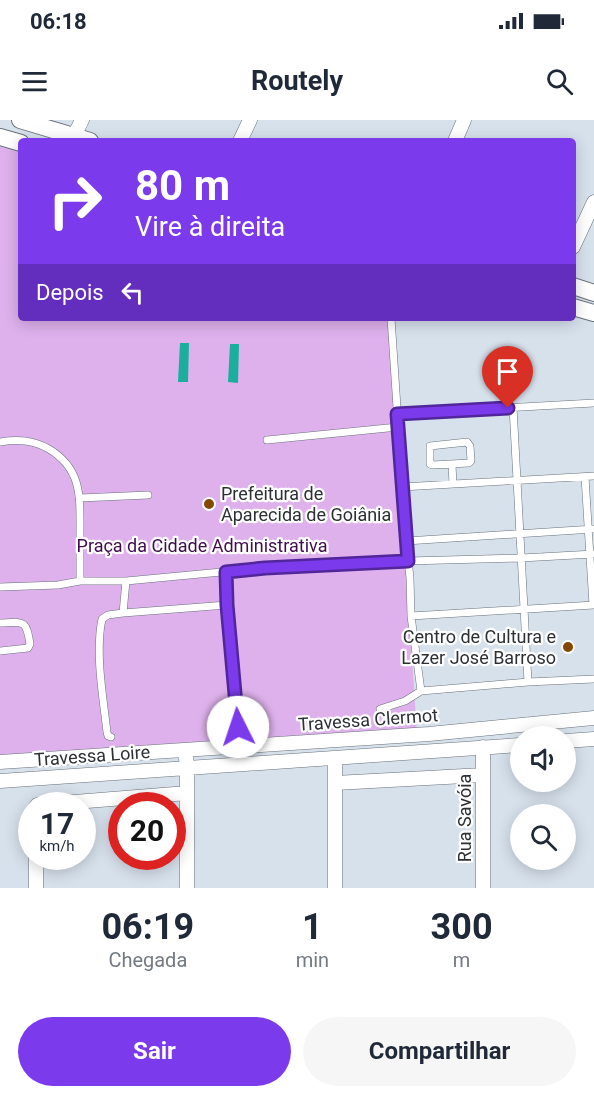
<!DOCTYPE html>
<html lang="pt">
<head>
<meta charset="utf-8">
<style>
  body { margin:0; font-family:Roboto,sans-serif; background:#f6f6f7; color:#1f2937; height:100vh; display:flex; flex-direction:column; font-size:22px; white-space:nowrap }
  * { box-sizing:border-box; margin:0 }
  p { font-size:20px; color:#747a83 }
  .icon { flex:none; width:33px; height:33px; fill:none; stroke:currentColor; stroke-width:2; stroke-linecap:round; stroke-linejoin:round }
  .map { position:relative; height:768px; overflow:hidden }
  .drawer { display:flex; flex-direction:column; background:#fff; flex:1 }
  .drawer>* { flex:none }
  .banner { position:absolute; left:18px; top:18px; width:558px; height:183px; border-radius:6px; box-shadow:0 3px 15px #0003; background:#7c3aed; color:#fff; overflow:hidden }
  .tools { position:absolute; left:510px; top:606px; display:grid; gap:12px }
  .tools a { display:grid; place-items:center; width:66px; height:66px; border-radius:50%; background:#fff; box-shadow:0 3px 15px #0003; font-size:30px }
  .speed { position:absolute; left:18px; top:672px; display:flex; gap:12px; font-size:30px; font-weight:700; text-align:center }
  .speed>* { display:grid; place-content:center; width:78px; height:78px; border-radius:50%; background:#fff; box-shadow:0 3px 15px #0003; line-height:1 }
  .speed small { font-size:15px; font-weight:400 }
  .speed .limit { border:9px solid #d22; background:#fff; color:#111 }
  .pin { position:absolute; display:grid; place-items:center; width:51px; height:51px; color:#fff; margin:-62px -26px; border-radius:50% 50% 50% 0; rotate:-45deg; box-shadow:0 0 6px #0007 }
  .pin .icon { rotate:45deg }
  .me { position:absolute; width:66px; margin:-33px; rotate:356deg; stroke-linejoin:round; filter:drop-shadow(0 0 4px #0008) }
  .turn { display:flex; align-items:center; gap:21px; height:126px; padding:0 18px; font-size:27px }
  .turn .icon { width:78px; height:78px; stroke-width:2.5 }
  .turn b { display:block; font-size:42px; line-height:51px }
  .then { display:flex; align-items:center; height:57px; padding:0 18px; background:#0003; gap:12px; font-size:22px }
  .eta { display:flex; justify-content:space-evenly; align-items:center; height:102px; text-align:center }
  .eta b { font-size:36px; font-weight:700; line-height:42px }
  .primary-button { display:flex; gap:12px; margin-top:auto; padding:12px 18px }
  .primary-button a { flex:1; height:69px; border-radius:36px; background:#7c3aed; color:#fff; font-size:24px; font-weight:700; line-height:69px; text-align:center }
  .primary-button a+a { background:#f6f6f7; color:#1f2937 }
  .status { display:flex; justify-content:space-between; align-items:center; height:42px; padding:0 30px; background:#fff; direction:ltr }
  .status svg { height:16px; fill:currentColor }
  header { display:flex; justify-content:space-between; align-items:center; height:78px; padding:0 18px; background:#fff; font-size:27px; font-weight:700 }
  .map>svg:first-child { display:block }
</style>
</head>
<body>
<div class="status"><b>06:18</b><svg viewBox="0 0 49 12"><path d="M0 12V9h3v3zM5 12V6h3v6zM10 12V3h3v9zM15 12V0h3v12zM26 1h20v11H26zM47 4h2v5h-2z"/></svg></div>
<header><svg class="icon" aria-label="menu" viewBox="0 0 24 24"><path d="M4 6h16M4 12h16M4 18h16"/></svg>Routely<svg class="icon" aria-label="search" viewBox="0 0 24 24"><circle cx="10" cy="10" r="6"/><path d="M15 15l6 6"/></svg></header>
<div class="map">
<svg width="594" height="768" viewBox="0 0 594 768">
  <rect width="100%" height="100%" fill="#d7e1ec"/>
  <!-- green -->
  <path fill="#deb1ec" d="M 0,22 L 21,28 L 21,198 L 390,198 L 417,614 L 0,643 Z"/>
  <!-- water -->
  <path fill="#19af9c" d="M 180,223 L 189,223 L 188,262 L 178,262 Z
    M 230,224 L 239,224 L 238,263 L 228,262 Z"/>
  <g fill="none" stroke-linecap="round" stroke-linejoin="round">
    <defs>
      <path id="service" d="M 391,198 L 406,421 L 410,458 L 411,496 L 421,571
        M 513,287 L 528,562
        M 397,294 L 594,283
        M 267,320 L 398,307
        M 0,322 C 18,319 33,320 49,329 C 82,349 80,377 80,411 C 80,427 80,444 80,461
        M 467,322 L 470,326 L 471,341 L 469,343 L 432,345 L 430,344 L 430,326 Z
        M 452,345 L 453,364
        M 585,357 L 593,485
        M 402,367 L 594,356
        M 80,378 L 148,375
        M 406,421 L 594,409
        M 226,452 L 227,485 L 238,607
        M 0,467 L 58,465 L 80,461 L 126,461 L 265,448 L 408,441 L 521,438 L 594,434
        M 123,493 L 126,461
        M 411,496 L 594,485
        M 0,503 C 24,502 26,499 30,524 L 28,528 L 0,531
        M 380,589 L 405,581 L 421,571 L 528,562 L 594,559
        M 111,617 L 108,616 L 107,612 C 103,577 95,533 102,499 L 108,495 L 123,493 L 227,485"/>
      <path id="minor" d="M 74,16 L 82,0
        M 240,21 L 250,0
        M 455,21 L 464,0
        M 573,127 L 594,82
        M 566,621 L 594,619
        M 483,627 L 483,768
        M 186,638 L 187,647 L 187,768
        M 335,638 L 335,768
        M 0,642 L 429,614 L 594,598
        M 0,661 L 520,625
        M 335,663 L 483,655
        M 37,685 L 187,673
        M 36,736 L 36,768"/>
      <path id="tertiary" d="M 20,0 L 90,21
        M 0,17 L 21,23
        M 573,166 L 594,173
        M 573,187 L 594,193"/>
    </defs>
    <!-- service casing -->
    <use href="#service" stroke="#68717a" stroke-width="8"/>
    <!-- minor casing -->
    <use href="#minor" stroke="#68717a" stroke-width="15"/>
    <!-- tertiary casing -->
    <use href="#tertiary" stroke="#68717a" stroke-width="18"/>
    <!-- service -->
    <use href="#service" stroke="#fff" stroke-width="7"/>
    <!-- minor -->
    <use href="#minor" stroke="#fff" stroke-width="14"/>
    <!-- tertiary -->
    <use href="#tertiary" stroke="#fff" stroke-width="16"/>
  </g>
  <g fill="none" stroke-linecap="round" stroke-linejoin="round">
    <defs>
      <path id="route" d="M 238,607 L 227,485 L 226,452 L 265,448 L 408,441 L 397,294 L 508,288"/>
    </defs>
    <!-- route casing -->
    <use href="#route" stroke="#51269a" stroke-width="15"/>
    <!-- route -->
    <use href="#route" stroke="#7c3aed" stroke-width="10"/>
  </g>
  <!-- markers -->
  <g fill="#834700" stroke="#fff" stroke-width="2">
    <circle cx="209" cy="384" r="6"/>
    <circle cx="568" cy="527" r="6"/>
  </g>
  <g text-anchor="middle" stroke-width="4.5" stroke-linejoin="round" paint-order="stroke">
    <!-- poi labels -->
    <g font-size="18" fill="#2c3034" stroke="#fff" text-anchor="start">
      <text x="221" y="380">Prefeitura de<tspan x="221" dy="21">Aparecida de Goiânia</tspan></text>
      <text x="556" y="523" text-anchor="end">Centro de Cultura e<tspan x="556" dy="21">Lazer José Barroso</tspan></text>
    </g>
    <!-- park labels -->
    <g font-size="18" fill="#400c4e" stroke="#fff">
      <text x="202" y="432">Praça da Cidade Administrativa</text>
    </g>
    <!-- street labels -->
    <g font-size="18" fill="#2c3034" stroke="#fff">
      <text transform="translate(368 600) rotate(-4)" y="6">Travessa Clermot</text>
      <text transform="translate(92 636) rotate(-4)" y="6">Travessa Loire</text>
      <text transform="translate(465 698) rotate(-90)" y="6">Rua Savóia</text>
    </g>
  </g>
</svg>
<div class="tools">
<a><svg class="icon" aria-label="sound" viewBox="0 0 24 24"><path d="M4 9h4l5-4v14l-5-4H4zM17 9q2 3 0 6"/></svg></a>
<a><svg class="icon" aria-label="search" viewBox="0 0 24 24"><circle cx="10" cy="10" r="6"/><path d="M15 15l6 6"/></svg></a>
</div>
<div class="speed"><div>17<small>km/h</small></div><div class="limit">20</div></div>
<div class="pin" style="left:508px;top:288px;background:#d93025"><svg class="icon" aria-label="arrive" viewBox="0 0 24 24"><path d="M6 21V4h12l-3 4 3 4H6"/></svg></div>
<svg class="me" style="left:238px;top:607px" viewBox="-20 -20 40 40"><circle r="19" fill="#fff"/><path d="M0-13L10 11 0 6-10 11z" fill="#7c3aed"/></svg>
<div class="banner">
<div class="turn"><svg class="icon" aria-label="right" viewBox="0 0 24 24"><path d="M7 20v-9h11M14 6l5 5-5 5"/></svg><div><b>80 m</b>Vire à direita</div></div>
<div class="then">Depois<svg class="icon" aria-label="left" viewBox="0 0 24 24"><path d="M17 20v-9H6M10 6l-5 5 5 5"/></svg></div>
</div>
</div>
<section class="drawer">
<div class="eta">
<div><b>06:19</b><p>Chegada</p></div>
<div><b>1</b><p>min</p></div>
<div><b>300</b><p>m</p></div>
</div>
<div class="primary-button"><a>Sair</a><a>Compartilhar</a></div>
</section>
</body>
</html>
